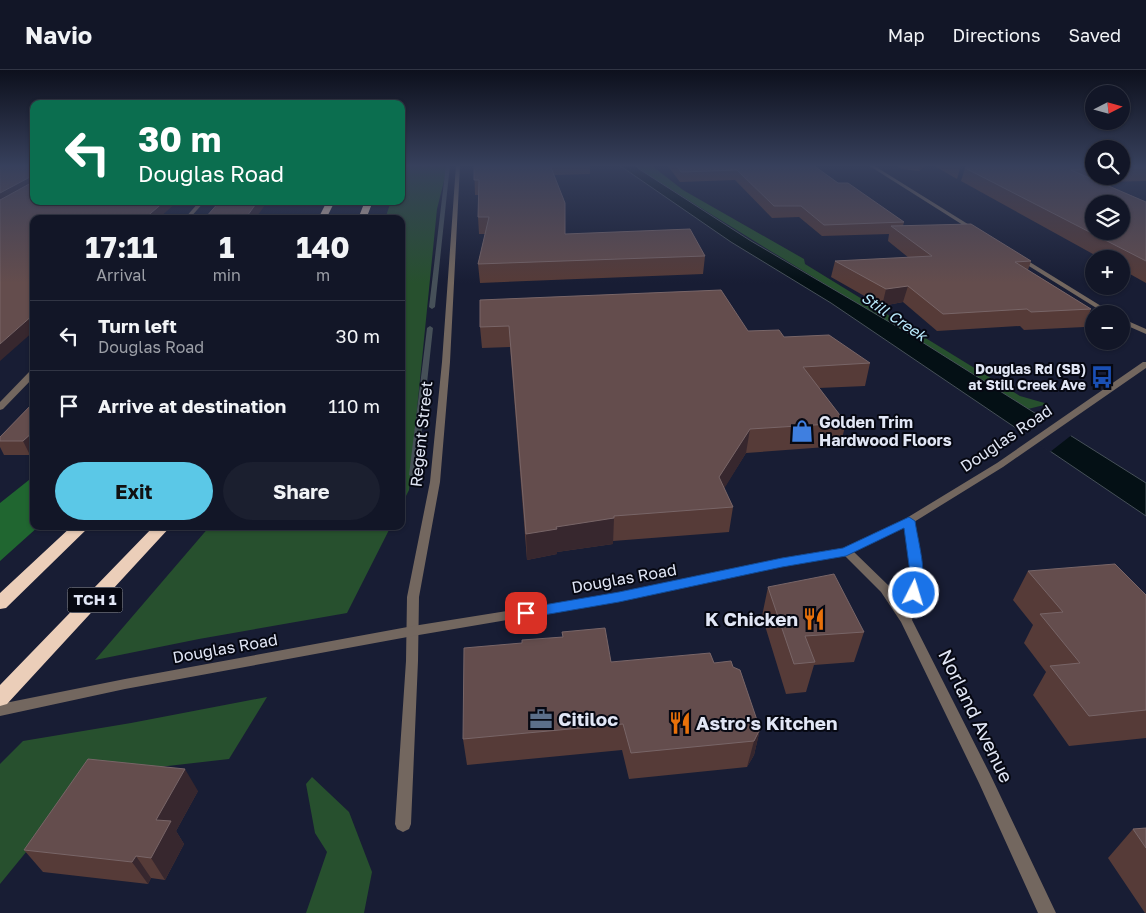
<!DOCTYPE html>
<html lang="en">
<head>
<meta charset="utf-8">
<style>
  body { margin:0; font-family:"Golos Text",sans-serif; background:#1b1f2f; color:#f1f3f6; height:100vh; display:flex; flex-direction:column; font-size:19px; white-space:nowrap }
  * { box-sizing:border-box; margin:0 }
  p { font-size:16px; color:#9c9fa7 }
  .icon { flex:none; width:28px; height:28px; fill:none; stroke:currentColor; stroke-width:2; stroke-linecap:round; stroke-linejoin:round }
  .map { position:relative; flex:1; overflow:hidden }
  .sheet { position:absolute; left:30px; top:145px; width:375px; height:315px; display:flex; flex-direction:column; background:#121627; border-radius:10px; box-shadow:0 1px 4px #0004,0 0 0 1px #313544 }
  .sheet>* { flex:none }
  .hud { position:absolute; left:30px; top:30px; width:375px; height:105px; border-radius:10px; box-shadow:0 1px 4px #0004,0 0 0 1px #313544; background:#0b6e4f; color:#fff; overflow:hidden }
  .needle { width:32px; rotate:84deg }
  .controls { position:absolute; left:1085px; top:15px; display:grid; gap:10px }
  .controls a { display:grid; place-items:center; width:45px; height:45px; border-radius:50%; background:#121627; box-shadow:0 1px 4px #0004,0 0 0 1px #313544; font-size:25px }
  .pin { position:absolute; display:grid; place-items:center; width:42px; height:42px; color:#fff; margin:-21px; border-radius:10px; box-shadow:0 2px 8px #0006 }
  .me { position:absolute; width:55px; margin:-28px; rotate:5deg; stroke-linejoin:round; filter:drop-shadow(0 0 4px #0008) }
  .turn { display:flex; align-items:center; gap:18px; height:105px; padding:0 25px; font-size:22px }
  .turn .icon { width:65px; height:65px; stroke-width:2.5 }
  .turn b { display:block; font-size:35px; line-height:42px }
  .eta { display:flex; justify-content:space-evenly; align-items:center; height:85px; text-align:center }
  .eta b { font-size:30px; font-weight:700; line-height:35px }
  .action { display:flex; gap:10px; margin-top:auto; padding:10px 25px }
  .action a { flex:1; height:58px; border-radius:30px; background:#5bc8e7; color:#111; font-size:20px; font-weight:700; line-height:58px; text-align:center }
  .action a+a { background:#1b1f2f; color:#f1f3f6 }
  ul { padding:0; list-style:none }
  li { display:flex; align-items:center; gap:15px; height:70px; padding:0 25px; border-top:1px solid #313544 }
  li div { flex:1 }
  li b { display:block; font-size:19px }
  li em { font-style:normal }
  header { display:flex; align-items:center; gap:30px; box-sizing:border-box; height:70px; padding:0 25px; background:#121627; border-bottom:1px solid #313544 }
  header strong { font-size:24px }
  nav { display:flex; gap:28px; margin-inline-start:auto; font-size:18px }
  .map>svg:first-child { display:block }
</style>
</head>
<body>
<header>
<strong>Navio</strong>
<nav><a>Map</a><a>Directions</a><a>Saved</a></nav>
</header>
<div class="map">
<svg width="1146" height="843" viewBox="0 0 1146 843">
  <rect width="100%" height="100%" fill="#181d34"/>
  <!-- green -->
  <path fill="#27502e" d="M 403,95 L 448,95 L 437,139 L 409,420 L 401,436 L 401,149 L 385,149 L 391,131 L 401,131 Z
    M 635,95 L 651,95 L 683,120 L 804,189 L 805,194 L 1020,326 L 1048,334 L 1028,339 C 899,258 768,181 639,99 Z
    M 210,456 L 391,456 L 347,543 L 199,569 L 95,590 Z
    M 267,627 L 229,689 L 89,705 L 0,814 L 0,694 L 23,671 L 131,653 Z
    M 312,707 L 349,742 L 372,802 L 364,843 L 306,843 L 327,782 L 315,763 L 306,714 Z"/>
  <!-- forest -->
  <path fill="#206630" d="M 34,406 L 34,456 L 39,456 L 0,491 L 0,433 Z"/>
  <!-- water -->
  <path fill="#041015" stroke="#465058" d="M 619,95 L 635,95 L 639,99 L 751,171 L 903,260 L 1146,413 L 1146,446 L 831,233 L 731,172 Z"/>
  <!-- pier -->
  <path fill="#181d34" d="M 1045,347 L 1073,364 L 1050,382 L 1021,363 Z"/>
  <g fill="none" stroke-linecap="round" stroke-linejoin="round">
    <!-- stream -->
    <path fill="#465058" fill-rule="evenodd" d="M 446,95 L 450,95 L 435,237 L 432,239 L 429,237 Z
      M 430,256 L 433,258 L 417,405 L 413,407 L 409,405 L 427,258 Z"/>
    <!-- minor -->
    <path fill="#73675f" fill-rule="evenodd" d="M 456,95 L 460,95 L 450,292 L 440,412 L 419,527 L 418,591 L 411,754 L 409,759 L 403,762 L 397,759 L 395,754 L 406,591 L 407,527 L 430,412 L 442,292 Z
      M 200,131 L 205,131 L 189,149 L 184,149 Z
      M 31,300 L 34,300 L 34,307 L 3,339 L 0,340 L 0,332 Z"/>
    <!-- tertiary -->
    <path fill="#73675f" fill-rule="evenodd" d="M 868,95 L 873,95 L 979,161 L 974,162 Z
      M 1018,185 L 1020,186 L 1114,244 L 1106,244 L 1016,188 L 1015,187 Z
      M 1121,248 L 1146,259 L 1146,264 L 1121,253 Z
      M 1143,292 L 1146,292 L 1146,298 L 1003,397 L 914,452 L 924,510 L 912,550 L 990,704 L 1056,843 L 1038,843 L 979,713 L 901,552 L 881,522 L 844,485 L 782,496 L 601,534 L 413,566 L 125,619 L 0,646 L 0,634 L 125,609 L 413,556 L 601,526 L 782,488 L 843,478 L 905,449 L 997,393 ZM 905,457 L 912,510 L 904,537 L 889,516 L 854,482 Z"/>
    <!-- motorway -->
    <path fill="#ebceb9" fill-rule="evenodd" d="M 327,131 L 335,131 L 326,149 L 318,149 Z
      M 365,131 L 373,131 L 366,149 L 358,149 Z
      M 72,456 L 90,456 L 6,538 L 0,539 L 0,523 Z
      M 154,456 L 171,456 L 7,634 L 0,636 L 0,615 Z"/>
  </g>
  <!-- wall -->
  <path fill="#563b38" d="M 474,95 L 590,95 L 590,104 L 554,105 L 565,164 L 705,186 L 703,204 L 480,213 L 478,194 L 485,164 L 479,164 L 478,147 L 479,125 L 475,125 Z
    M 667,95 L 813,95 L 838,113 L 904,152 L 903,156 L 1031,191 L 1028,200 L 1091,239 L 1084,257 L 1024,260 L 1020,256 L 937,261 L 903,232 L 882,236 L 831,207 L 835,191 L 909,188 L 888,171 L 889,164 L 822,166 L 799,147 L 772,148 L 735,110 L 680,112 Z
    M 896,95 L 926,95 L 919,101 L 902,99 Z
    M 933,95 L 961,95 L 957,109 Z
    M 1094,95 L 1094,106 L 1121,106 L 1121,95 L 1146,95 L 1146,111 L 1101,112 L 1146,132 L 1146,213 L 1121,199 L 1121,189 L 1102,189 L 961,111 L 965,98 Z
    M 480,230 L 748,261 L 784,267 L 870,293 L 865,316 L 819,318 L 846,353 L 840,376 L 746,383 L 724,418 L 733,437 L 729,462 L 613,471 L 613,474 L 557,482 L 557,484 L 527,490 L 510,277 L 482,278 L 480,257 Z
    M 34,332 L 34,382 L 30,385 L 4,385 L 0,377 L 0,367 Z
    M 1028,501 L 1146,525 L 1146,668 L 1069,676 L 1033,625 L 1046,602 L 1024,573 L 1033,555 L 1013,530 Z
    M 768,517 L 864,562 L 854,592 L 814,595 L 806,622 L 786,624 L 762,546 Z
    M 562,562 L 611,592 L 714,593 L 760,659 L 754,685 L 747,697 L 629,709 L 622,680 L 467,695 L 463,669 L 522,573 L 563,567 Z
    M 198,721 L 176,761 L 184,774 L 165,810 L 151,808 L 148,814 L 43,802 L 24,780 Z
    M 1146,758 L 1146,843 L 1145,843 L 1108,788 L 1133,759 Z"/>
  <!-- shaded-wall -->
  <path fill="#37272e" d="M 920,95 L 926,95 L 919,101 Z
    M 30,107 L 33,115 L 0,134 L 0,123 Z
    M 165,131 L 178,131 L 158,149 L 144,149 Z
    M 258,131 L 268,131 L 255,149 L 245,149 Z
    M 908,216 L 903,232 L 882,236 L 886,219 Z
    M 34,244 L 34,261 L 0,291 L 0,274 Z
    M 750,359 L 746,383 L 716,432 L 719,407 Z
    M 34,361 L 34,382 L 30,385 L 23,371 Z
    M 614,448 L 613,474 L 557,482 L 557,484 L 527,490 L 526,464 L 556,457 Z
    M 760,659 L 754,685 L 747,697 L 754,671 Z
    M 185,699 L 198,721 L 176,761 L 184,774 L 165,810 L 151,788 L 156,750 Z
    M 136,786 L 151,808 L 148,814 L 132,792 Z"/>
  <!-- building -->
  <path fill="#644d4d" stroke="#786567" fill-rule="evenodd" d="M 0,95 L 34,95 L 34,131 L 165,131 L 144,149 L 34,149 L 34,240 L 32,241 L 34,241 L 34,244 L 0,274 L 0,130 L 31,113 L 32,107 L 30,107 L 0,123 Z
    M 474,95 L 550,95 L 565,133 L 565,164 L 690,159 L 705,186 L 478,194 L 489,147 L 478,147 L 479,110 L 474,110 Z
    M 676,95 L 813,95 L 838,113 L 848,113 L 904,152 L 824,155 L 801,136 L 774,136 L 737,100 L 681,102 Z
    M 967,95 L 1094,95 L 1094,99 L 1071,100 L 1146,132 L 1146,191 L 965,98 ZM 1094,134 L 1121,134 L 1121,161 L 1094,161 Z
    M 1121,95 L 1146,95 L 1146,98 L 1121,98 Z
    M 220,131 L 258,131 L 245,149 L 206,149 L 208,147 L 206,147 Z
    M 971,154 L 1031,191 L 1015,192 L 1091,239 L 1031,242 L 1027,239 L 943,244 L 908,216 L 886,219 L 835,191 L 932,186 L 891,156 Z
    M 721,220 L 748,261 L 779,260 L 784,267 L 829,265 L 870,293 L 803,297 L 846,353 L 750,359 L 719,407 L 733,437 L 614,446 L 614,448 L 556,457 L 557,459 L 526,464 L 509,256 L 480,257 L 480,230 Z
    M 34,332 L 34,361 L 23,371 L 0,371 L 0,367 Z
    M 1115,494 L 1146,525 L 1146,640 L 1089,646 L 1050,596 L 1080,593 L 1040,544 L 1063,542 L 1028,501 Z
    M 834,504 L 864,562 L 805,566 L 815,592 L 794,594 L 768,517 Z
    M 605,558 L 611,592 L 710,583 L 714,593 L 731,591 L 733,597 L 740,600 L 760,659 L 754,671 L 631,683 L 623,654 L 463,669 L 464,578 L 522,573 L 522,570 L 563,567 L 562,562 Z
    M 88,689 L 185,699 L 156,750 L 171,751 L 151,788 L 136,786 L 132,792 L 24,780 Z
    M 1146,758 L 1146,778 L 1133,759 Z"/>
  <!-- sky -->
  <linearGradient id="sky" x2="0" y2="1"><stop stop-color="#0d101d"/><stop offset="0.45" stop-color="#37405c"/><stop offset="1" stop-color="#37405c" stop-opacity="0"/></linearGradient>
  <rect width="1146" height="213" fill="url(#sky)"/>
  <!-- route -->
  <path fill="#1a73e8" stroke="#114b97" d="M 909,447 L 915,451 C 918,472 929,508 919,527 L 909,527 L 907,523 L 911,510 L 904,458 L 846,486 L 782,497 L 619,532 L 526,548 L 521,546 L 519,543 L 521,539 L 526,538 L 619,522 L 782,488 L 843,478 Z"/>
  <!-- icons -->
  <defs>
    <symbol id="bus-bare" viewBox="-9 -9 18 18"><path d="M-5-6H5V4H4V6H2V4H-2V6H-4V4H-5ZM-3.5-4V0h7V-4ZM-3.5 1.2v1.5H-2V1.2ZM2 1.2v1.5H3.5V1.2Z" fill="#1a4fb4" stroke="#060812" stroke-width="2.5" paint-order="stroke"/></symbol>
    <symbol id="shop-bare" viewBox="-9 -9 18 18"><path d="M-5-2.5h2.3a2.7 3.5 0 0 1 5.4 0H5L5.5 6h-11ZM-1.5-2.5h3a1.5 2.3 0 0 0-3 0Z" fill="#3f7fe0" stroke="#060812" stroke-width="2.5" paint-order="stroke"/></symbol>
    <symbol id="restaurant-bare" viewBox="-9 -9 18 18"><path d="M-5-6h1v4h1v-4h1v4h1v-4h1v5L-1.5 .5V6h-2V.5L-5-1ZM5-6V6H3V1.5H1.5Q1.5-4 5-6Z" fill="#e8710a" stroke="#060812" stroke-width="2.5" paint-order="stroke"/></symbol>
    <symbol id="office-bare" viewBox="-9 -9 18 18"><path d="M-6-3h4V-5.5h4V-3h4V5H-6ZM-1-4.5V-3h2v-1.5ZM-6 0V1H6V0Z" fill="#5c6f8a" stroke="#060812" stroke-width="2.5" paint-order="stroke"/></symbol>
  </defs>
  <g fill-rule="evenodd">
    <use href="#bus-bare" x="1086" y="291" width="32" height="32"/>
    <use href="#shop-bare" x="786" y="345" width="32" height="32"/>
    <use href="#restaurant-bare" x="798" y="533" width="32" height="32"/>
    <use href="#office-bare" x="525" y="633" width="32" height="32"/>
    <use href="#restaurant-bare" x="664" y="637" width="32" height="32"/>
  </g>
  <g text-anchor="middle" stroke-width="4" stroke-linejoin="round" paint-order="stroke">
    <!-- far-poi labels -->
    <g font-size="14" font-weight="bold" fill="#e1e6f5" stroke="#060812" text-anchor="end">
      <text x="1086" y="304">Douglas Rd (SB)<tspan x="1086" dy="16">at Still Creek Ave</tspan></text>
    </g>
    <!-- far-water labels -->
    <g font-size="15" font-style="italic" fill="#b9e9fc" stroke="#060812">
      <text transform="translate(894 247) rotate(34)" y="5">Still Creek</text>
    </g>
    <!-- shield labels -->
    <rect fill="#060812" stroke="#9fa3b1" stroke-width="1" x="67.5" y="517.5" width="55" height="25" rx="4"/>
    <g font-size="15" font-weight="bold" fill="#e1e6f5">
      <text x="95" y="535">TCH 1</text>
    </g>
    <!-- poi labels -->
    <g font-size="16" font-weight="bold" fill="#e1e6f5" stroke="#060812" text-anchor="start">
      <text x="819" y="358">Golden Trim<tspan x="819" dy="18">Hardwood Floors</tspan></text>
    </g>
    <!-- street labels -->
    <g font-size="16" fill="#e1e6f5" stroke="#060812">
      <text transform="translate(421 364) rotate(-84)" y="6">Regent Street</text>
      <text transform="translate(1006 368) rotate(-34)" y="6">Douglas Road</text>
      <text transform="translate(624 508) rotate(-10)" y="6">Douglas Road</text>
      <text transform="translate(225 578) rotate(-10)" y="6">Douglas Road</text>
    </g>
    <!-- near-poi labels -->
    <g font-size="19" font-weight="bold" fill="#e1e6f5" stroke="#060812" text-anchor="start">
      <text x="798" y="556" text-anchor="end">K Chicken</text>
      <text x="558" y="656">Citiloc</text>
      <text x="696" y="660">Astro's Kitchen</text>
    </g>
    <!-- near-street labels -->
    <g font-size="19" fill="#e1e6f5" stroke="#060812">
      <text transform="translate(976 646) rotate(64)" y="7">Norland Avenue</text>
    </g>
  </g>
</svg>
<div class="controls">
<a><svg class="needle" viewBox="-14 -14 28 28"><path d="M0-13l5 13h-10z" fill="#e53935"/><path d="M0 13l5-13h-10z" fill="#9c9fa7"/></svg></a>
<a><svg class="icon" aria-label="search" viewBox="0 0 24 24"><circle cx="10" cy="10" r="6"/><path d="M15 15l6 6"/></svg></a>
<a><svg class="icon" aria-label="layers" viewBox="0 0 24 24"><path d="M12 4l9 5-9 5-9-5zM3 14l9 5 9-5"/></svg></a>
<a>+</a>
<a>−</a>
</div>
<div class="pin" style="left:526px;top:543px;background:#d93025"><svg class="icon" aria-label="arrive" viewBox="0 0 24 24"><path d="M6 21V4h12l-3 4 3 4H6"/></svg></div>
<svg class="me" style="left:914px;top:523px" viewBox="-20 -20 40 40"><circle r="17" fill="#1a73e8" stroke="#fff" stroke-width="3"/><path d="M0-11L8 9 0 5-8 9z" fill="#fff"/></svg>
<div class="hud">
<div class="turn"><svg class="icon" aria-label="left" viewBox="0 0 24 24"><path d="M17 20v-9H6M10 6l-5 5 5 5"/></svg><div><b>30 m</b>Douglas Road</div></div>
</div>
<section class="sheet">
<div class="eta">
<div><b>17:11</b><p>Arrival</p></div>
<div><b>1</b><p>min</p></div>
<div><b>140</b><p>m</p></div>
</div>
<ul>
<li><svg class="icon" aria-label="left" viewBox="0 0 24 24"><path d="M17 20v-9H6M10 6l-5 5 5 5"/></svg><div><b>Turn left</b><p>Douglas Road</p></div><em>30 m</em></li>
<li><svg class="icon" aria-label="arrive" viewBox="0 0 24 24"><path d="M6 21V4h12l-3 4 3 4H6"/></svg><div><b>Arrive at destination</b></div><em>110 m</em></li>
</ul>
<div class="action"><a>Exit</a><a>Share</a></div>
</section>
</div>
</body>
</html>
